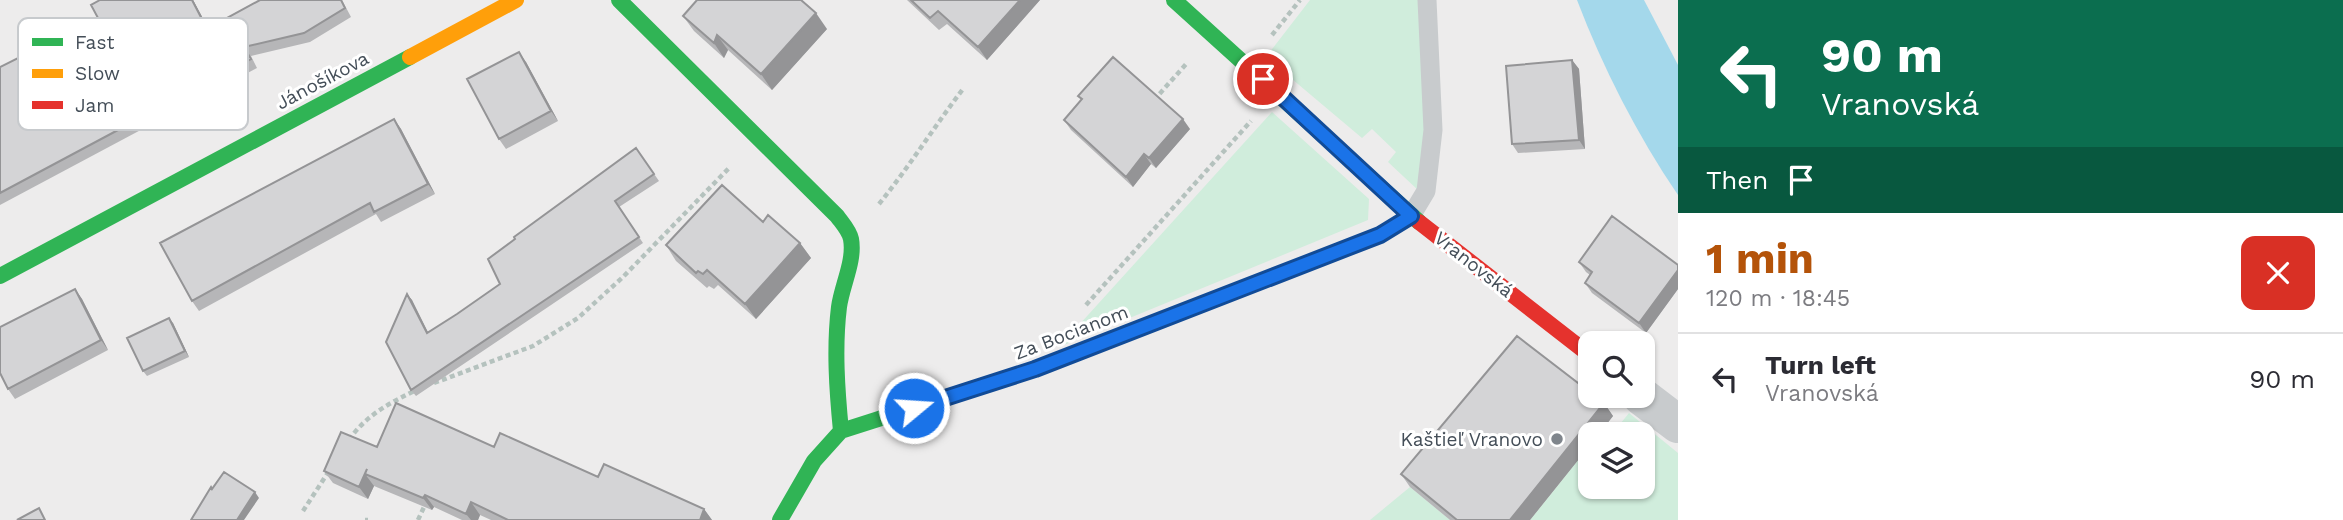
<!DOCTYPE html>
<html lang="en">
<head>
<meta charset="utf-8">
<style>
  body { margin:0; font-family:"Work Sans",sans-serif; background:#f7f7f7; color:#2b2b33; height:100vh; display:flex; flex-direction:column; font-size:26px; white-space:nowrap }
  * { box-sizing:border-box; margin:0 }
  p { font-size:23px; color:#7c7c81 }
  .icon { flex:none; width:38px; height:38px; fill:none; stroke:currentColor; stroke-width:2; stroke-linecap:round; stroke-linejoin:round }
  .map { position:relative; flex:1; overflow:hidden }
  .side { display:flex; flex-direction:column; background:#fff; width:665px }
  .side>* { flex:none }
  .hud { background:#0b6e4f; color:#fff; overflow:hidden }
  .controls { position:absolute; left:1578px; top:331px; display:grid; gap:14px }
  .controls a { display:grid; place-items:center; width:77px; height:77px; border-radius:14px; background:#fff; box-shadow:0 2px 5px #0004; font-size:35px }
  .pin { position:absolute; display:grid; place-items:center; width:60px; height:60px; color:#fff; margin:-30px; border:4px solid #fff; border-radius:50%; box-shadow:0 2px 7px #0007 }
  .me { position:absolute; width:77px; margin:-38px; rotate:72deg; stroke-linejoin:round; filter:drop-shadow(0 0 5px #0008) }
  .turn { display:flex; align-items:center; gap:24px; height:147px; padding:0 28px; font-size:32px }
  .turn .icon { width:91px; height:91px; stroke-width:2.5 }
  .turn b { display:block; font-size:49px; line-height:60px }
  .then { display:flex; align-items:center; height:66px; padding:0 28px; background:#0003; gap:14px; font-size:26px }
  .round { display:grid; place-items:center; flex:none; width:74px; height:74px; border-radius:14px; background:#f7f7f7 }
  .overview { display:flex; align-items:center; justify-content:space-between; height:119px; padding:0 28px }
  h1 { font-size:42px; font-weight:700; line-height:52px; color:#b45309 }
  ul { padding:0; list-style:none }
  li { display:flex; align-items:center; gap:21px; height:91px; padding:0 28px; border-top:2px solid #e1e1e2 }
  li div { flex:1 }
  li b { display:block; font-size:26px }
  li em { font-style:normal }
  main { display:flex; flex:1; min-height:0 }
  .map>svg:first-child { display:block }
</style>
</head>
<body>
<main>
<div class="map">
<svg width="1678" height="520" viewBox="0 0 1678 520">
  <rect width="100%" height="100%" fill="#edecec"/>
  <!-- green -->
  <path fill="#d0eddc" d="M 1310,0 L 1421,0 L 1427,129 L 1419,191 L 1388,162 L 1396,152 L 1372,129 L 1362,138 L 1266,57 Z
    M 1272,112 L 1369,199 L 1368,220 L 1059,347 Z
    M 1629,413 L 1678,453 L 1678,520 L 1530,520 L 1591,444 L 1591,486 L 1643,486 L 1643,434 L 1612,434 Z
    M 1410,487 L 1450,520 L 1370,520 Z"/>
  <!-- water -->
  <path fill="#a4d8eb" d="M 1577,0 L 1644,0 L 1678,65 L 1678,195 C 1637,135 1603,68 1577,0 Z"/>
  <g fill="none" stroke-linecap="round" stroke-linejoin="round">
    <!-- path -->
    <path stroke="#b5c2be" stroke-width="4.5" stroke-dasharray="5 3.5" stroke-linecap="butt" d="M 1272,35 L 1300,0
      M 1154,100 L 1188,62
      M 879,204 C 909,167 934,127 963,89
      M 1086,305 L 1251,121
      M 434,383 L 533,346 L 578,318 L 623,277 L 730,167
      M 349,440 C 366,415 390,403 416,390
      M 303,511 L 329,471
      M 365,520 L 368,520
      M 418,520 L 424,507"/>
    <!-- lane -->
    <path stroke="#c8cbcd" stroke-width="19" d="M 1411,216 L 1426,191 L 1433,130 L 1427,0"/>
    <!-- street -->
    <path stroke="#c8cbcd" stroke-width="38" d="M 1641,396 L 1678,424"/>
    <!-- fast -->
    <path stroke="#30b455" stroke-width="16" d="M 619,0 L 837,216 C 842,223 849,230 851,239 C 855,261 842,285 839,307 C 834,348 837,390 841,431
      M 1174,0 L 1419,222
      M 0,276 L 410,57
      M 780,520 L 814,461 L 841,431 L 1035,369 L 1133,331"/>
    <!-- slow -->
    <path stroke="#ff9f0a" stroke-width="16" d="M 410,57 L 516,0"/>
    <!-- jam -->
    <path stroke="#e5322d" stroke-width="16" d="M 1419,222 L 1591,356
      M 1133,331 L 1380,235 L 1411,216"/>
  </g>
  <!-- wall -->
  <path fill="#b6b6b8" d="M 100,0 L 193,0 L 208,28 L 342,0 L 351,17 L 310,42 L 251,56 L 257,68 L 0,205 L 0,67 L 36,60 L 39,67 L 105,31 Z
    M 907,0 L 1040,0 L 987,60 L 947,24 L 939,30 Z
    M 683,16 L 827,29 L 772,90 L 728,50 L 724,58 L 694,31 Z
    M 1572,60 L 1579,69 L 1585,149 L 1518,153 L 1512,144 Z
    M 526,62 L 558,121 L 506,149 L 499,139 Z
    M 1078,96 L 1190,129 L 1156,168 L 1151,164 L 1133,187 L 1071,130 L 1064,120 L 1081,100 Z
    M 394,119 L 401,129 L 435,194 L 381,222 L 376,214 L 199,311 L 192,301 Z
    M 636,148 L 659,181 L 619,207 L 643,243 L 416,396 L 411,390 L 407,294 L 412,300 L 428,332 L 457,314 L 500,284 L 515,239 Z
    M 763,222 L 800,243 L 811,258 L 756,319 L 718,285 L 714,289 L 709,286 L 707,288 L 676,261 L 666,245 Z
    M 1579,262 L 1678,265 L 1678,289 L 1646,333 L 1592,293 L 1585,283 L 1590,275 L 1586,272 Z
    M 75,289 L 82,299 L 108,350 L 15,399 L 8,389 Z
    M 173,323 L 189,357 L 147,376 L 143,371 Z
    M 1604,403 L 1613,416 L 1599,434 L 1591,434 L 1591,444 L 1530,520 L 1450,520 L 1410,487 L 1401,474 Z
    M 377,447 L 494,447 L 704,509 L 712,520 L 491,520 L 480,515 L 478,520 L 462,520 L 434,507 L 432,510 L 374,486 L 368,499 L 333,483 L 324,471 Z"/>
  <!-- shaded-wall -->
  <path fill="#949496" d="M 192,0 L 193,0 L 213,37 L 207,29 Z
    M 1020,0 L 1040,0 L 987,60 L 978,47 Z
    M 816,13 L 827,29 L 772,90 L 761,74 Z
    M 717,35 L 728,50 L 724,58 L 714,43 Z
    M 519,52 L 526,62 L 558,121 L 551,111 Z
    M 1572,60 L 1579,69 L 1585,149 L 1579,140 Z
    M 394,119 L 401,129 L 435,194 L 428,184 Z
    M 1183,119 L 1190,129 L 1156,168 L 1149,158 Z
    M 1144,154 L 1151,164 L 1133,187 L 1126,177 Z
    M 800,243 L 811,258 L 756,319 L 745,304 Z
    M 1678,270 L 1678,289 L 1646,333 L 1639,323 Z
    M 75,289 L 82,299 L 108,350 L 101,340 Z
    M 407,294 L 412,300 L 431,339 L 427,333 Z
    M 169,318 L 173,323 L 189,357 L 185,351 Z
    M 1604,403 L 1613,416 L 1599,434 L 1591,434 L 1591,444 L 1530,520 L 1510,520 Z
    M 365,474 L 374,486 L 368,499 L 359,487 Z
    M 255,492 L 259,498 L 244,520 L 237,520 Z
    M 425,495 L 434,507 L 432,510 L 423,498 Z
    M 471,502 L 480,515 L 478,520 L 471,520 L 466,514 Z
    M 704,509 L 712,520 L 700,520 Z"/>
  <!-- building -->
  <path fill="#d4d4d6" stroke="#949496" stroke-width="2" d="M 100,0 L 192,0 L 207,29 L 260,0 L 341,0 L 345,8 L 304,33 L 244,47 L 251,59 L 0,193 L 0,67 L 30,52 L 38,67 L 105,31 L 91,5 Z
    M 697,0 L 801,0 L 816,13 L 761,74 L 717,35 L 714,43 L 683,16 Z
    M 911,0 L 1020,0 L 978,47 L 938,11 L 930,18 Z
    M 519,52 L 551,111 L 499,139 L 467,79 Z
    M 1113,57 L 1183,119 L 1149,158 L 1144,154 L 1126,177 L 1064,120 L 1082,99 L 1078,96 Z
    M 1572,60 L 1579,140 L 1512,144 L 1506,66 Z
    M 394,119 L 428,184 L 374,212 L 370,203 L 192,301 L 160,243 Z
    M 636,148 L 654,174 L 615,201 L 639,237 L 411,390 L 386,342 L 407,294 L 427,333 L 457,314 L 500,284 L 488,259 L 515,239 L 514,237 Z
    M 722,185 L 763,222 L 768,215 L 800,243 L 745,304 L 707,270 L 703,274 L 698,271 L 696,273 L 666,245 Z
    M 1612,216 L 1678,265 L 1678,270 L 1639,323 L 1585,283 L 1592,272 L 1579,262 Z
    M 75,289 L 101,340 L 8,389 L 0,373 L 0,327 Z
    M 169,318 L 185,351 L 143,371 L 127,338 Z
    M 1517,336 L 1591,393 L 1591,396 L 1594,396 L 1604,403 L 1510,520 L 1457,520 L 1401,474 Z
    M 396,403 L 494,447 L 500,433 L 598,477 L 604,464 L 704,509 L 700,520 L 508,520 L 471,502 L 466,514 L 425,495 L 423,498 L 365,474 L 367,469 L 359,487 L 324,471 L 341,432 L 377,447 Z
    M 224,472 L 255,492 L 237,520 L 191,520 L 211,487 L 212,489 Z
    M 39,508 L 45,520 L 17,520 Z"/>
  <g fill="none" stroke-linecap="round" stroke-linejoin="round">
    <defs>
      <path id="route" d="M 914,408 L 1035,369 L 1380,235 L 1411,216 L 1263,79"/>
    </defs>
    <!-- route casing -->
    <use href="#route" stroke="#114b97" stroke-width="18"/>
    <!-- route -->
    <use href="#route" stroke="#1a73e8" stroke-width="12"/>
  </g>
  <!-- markers -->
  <circle fill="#7f858c" stroke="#fff" stroke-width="2.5" cx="1557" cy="439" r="7"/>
  <g text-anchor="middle" stroke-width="6" stroke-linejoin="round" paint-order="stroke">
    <!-- street labels -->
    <g font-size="19" fill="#444e58" stroke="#fff">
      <text transform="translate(322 80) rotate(-28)" y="7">Jánošíkova</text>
      <text transform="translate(1474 264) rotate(38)" y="7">Vranovská</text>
      <text transform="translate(1071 332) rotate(-21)" y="7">Za Bocianom</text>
    </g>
    <!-- poi labels -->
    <g font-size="19" fill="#444e58" stroke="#fff" text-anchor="end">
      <text x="1543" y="446">Kaštieľ Vranovo</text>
    </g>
  </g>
  <!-- legend -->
  <rect x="18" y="18" width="230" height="112" rx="10" fill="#fff" stroke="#c7cacd" stroke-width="2"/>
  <rect x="32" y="38" width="31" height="8" fill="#30b455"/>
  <rect x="32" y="69" width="31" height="9" fill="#ff9f0a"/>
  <rect x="32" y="101" width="31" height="8" fill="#e5322d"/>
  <g font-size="19" fill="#444e58">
    <text x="75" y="49">Fast</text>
    <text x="75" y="80">Slow</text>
    <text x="75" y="112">Jam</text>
  </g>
</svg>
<div class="controls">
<a><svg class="icon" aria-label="search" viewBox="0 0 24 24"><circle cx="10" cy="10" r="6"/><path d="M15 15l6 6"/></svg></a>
<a><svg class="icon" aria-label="layers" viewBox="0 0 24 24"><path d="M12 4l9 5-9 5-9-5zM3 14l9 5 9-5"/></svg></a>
</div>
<div class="pin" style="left:1263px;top:79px;background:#d93025"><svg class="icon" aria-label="arrive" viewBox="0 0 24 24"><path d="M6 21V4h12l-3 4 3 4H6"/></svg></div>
<svg class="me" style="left:914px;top:408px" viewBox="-20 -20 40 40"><circle r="17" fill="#1a73e8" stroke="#fff" stroke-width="3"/><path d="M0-11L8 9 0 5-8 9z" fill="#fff"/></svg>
</div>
<section class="side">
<div class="hud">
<div class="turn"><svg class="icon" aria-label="left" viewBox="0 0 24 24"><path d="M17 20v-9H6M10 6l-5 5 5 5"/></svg><div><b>90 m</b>Vranovská</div></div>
<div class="then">Then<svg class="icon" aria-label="arrive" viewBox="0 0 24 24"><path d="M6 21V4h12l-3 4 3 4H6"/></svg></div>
</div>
<div class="overview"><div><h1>1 min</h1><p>120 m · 18:45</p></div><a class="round" style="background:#d93025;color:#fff"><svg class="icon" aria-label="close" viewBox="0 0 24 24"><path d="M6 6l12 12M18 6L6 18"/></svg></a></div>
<ul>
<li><svg class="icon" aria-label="left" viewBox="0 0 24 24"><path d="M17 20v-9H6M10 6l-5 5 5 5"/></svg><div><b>Turn left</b><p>Vranovská</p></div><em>90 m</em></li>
</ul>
</section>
</main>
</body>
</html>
